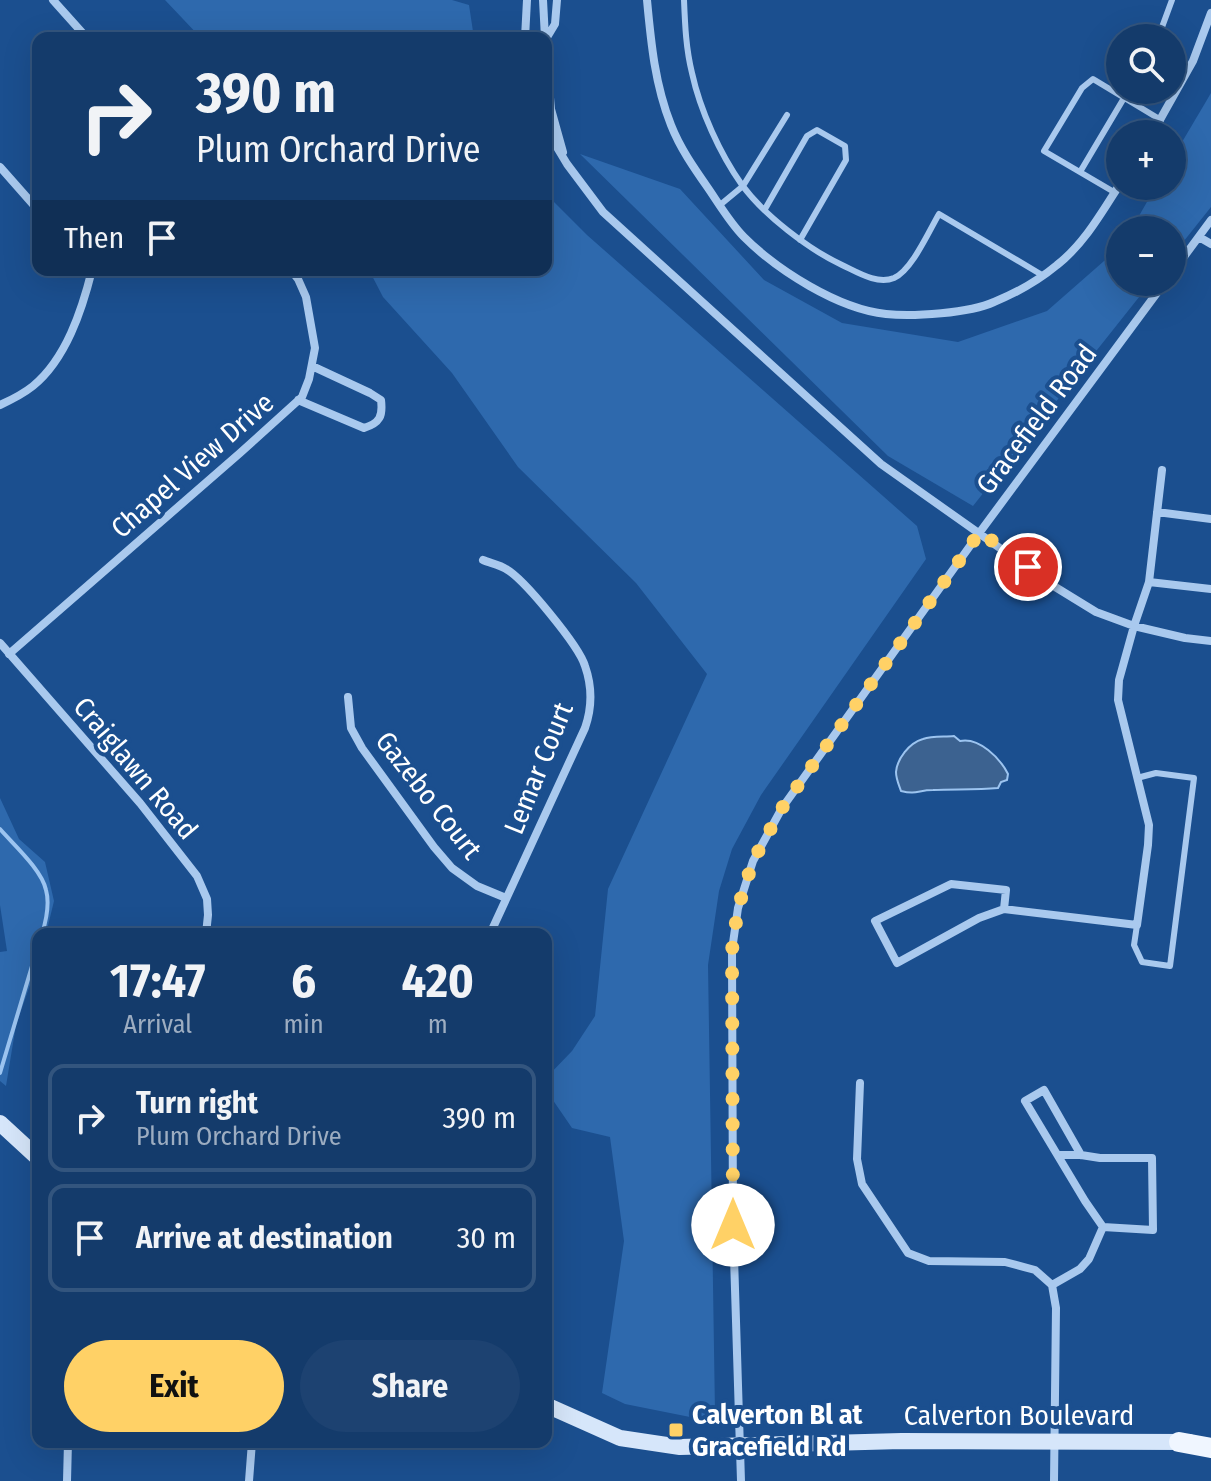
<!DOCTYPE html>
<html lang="en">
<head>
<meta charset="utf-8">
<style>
  body { margin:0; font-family:"Fira Sans Condensed",sans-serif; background:#1d4271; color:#f1f3f6; height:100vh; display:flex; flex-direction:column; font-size:30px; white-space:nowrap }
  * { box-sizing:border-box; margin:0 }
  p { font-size:26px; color:#9dadc1 }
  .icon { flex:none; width:44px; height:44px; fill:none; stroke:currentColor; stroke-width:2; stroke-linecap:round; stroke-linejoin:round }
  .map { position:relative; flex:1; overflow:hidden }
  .panel { position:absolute; left:32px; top:928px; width:520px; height:520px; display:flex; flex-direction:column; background:#143b6b; border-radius:16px; box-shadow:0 8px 32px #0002,0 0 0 2px #33557e }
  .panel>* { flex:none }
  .hud { position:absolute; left:32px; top:32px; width:520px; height:244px; border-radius:16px; box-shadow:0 8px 32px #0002,0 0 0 2px #33557e; background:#143b6b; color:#f1f3f6; overflow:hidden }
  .fabs { position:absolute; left:1106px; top:24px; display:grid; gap:16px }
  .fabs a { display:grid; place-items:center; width:80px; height:80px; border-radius:50%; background:#143b6b; box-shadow:0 8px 32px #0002,0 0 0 2px #33557e; font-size:40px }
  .pin { position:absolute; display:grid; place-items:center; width:68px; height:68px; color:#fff; margin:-34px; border:4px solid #fff; border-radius:50%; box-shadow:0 2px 8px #0007 }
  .me { position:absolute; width:88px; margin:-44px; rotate:0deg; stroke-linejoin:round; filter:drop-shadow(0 0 6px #0008) }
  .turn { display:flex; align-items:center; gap:28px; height:168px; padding:0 32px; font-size:36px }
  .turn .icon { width:104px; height:104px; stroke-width:2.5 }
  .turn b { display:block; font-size:56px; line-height:68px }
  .then { display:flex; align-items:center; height:76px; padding:0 32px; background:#0003; gap:16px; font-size:30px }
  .eta { display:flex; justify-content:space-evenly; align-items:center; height:136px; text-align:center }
  .eta b { font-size:48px; font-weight:700; line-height:56px }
  .cta { display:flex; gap:16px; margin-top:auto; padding:16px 32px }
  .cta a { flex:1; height:92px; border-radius:48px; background:#ffd166; color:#111; font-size:32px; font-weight:700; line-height:92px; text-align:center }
  .cta a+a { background:#1d4271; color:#f1f3f6 }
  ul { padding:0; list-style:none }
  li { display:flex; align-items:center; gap:24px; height:108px; margin:0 16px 12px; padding:0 16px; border:4px solid #33557e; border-radius:16px }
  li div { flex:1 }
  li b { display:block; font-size:30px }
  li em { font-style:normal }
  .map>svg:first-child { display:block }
</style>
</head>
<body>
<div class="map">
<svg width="1211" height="1481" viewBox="0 0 1211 1481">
  <rect width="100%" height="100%" fill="#1b4f8f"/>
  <!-- green -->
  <path fill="#2e69ad" d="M 165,0 L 452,0 L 469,5 L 474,38 L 201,38 Z
    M 1211,93 L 1211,207 L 1172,256 L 1172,230 L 1131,230 L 1156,186 L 1172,186 L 1172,159 Z
    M 580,154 L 680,189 L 764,280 L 842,323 L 958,342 L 1047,311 L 1120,247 L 1120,282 L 1151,282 L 973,506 L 888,456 Z
    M 546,194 L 587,235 L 917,526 L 926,559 L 761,795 L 732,849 L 719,891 L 708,965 L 715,1413 L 695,1418 L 625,1404 L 602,1393 L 624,1241 L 610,1137 L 572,1128 L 546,1090 L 546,1078 L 572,1051 L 595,1016 L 608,889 L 707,674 L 636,583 L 518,467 L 452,373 L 383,297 L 369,270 L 546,270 Z
    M 0,798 L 19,839 L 45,862 L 54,901 L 46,934 L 38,934 L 38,962 L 16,1025 L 6,1086 L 0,1081 L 0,952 L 7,951 L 0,905 Z"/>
  <!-- water -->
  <path fill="#3c6290" stroke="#9cc4f0" stroke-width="2" d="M 954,736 L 960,741 C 979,737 1000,758 1008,774 L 1007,780 L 1001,782 L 998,788 C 976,790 954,789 933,790 C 918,790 917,795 901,791 C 899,785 896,779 896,772 C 897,759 909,743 923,739 C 932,736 944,737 954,736 Z"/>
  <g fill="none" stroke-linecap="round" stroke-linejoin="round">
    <!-- stream -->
    <path stroke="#9cc4f0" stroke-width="4" d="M 0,829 C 14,845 42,870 46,890 C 50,904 46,921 42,934
      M 0,1073 L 38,946"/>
    <!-- lane -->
    <path stroke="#a9c9ee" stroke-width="6" d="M 684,0 C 685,25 686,49 692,73 C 700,110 720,154 742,185 C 764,215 808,249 842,265 C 857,272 877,285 894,278 C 912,270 929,231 939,214 L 1042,275
      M 1158,38 L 1172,0
      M 1172,71 L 1181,82
      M 1080,172 L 1124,98
      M 1114,192 L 1044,151 L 1082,88 L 1093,79 L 1161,120
      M 720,205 L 743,186 L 787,115
      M 765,209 L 807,136 L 817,130 L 845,146 L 846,160 L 800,240
      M 1137,925 L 1134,945 L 1142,962 L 1170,966 L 1194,778 L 1156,773 L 1137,778"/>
    <!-- street -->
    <path stroke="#a9c9ee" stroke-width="8" d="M 53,0 L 87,38
      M 543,0 L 545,38
      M 647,0 C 651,43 655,85 671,125 C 680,148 694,168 708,188 C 719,204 730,223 744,237 C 777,270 838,309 886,314 C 913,317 970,313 994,302 C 1016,293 1039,280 1057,265 C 1084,244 1102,212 1120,184
      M 525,38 L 527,0
      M 546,39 L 555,24 L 557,0
      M 546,51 L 551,109 L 563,152
      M 546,129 L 567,164 L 603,212 L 881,464 L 1052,585 L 1096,612 L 1134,626 L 1185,638 L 1211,641
      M 1152,134 L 1193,61 L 1211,13
      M 0,167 L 38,210
      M 1199,237 L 1211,244
      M 1172,273 L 1211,220
      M 298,400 L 364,428 C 380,423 383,416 381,400 L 370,393 L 312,366
      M 0,405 C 11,400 23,394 33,386 C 66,359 82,310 92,270
      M 1157,512 L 1211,519
      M 483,560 C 490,563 500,565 506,569 C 524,579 579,646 585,666 C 592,686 592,708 585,728 L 490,934
      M 1149,582 L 1211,589
      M 0,643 L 140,803 L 197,876 L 207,899 L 208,915 L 206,934
      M 9,654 L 240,453 L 302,397 L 309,379 L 315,348 L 306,297 L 298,279 L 291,270
      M 348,697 L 351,728 L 362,748 L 434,847 L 452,868 L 477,886 L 506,898
      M 1004,909 L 1006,890 L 951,884 L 875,921 L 897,963 L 979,918 L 1004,909 L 1137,925 L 1148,845 L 1149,825 L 1118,700 L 1119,680 L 1134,626 L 1149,582 L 1162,470
      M 860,1083 L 857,1159 L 862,1184 L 908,1253 L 929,1261 L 1005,1262 L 1035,1270 L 1052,1285
      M 1058,1155 L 1081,1155 L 1100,1158 L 1152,1158 L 1153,1230 L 1103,1227
      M 1052,1285 L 1080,1269 L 1089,1259 L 1103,1227 L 1085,1201 L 1025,1101 L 1044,1090 L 1081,1155
      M 1052,1285 L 1056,1308 L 1054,1481
      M 67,1481 L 68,1442
      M 249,1481 L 252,1442
      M 741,1481 L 733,1225 L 732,950 L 738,908 L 753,861 L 782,808 L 980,532 L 1165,282"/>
    <!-- secondary -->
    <path stroke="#d6e6fa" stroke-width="16" d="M 0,1123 L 38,1158
      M 546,1405 L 620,1438 L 680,1447 L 902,1441 L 1189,1442"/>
    <!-- primary -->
    <path stroke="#f0f6ff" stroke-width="20" d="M 1179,1442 L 1211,1448"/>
  </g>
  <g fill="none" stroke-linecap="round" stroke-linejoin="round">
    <!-- route -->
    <path stroke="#ffd166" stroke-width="14" stroke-dasharray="0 25.2" d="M 733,1225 L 732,950 L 738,908 L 753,861 L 782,808 L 980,532 L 1028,567"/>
  </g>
  <!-- markers -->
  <rect fill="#ffd166" stroke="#1b4f8f" stroke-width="3" x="668" y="1422" width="16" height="16" rx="4"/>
  <g text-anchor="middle" stroke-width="8" stroke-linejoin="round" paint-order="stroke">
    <!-- street labels -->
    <g font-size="28" fill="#fff" stroke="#1b4f8f">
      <text transform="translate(1036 419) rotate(-53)" y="10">Gracefield Road</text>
      <text transform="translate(192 465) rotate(-41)" y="10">Chapel View Drive</text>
      <text transform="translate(136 768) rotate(50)" y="10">Craiglawn Road</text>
      <text transform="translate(538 768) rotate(-68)" y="10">Lemar Court</text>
      <text transform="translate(429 795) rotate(52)" y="10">Gazebo Court</text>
      <text x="1019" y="1425">Calverton Boulevard</text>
    </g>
    <!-- poi labels -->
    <g font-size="28" font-weight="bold" fill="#fff" stroke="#1b4f8f" text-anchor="start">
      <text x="692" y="1424">Calverton Bl at<tspan x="692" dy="32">Gracefield Rd</tspan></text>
    </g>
  </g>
</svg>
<div class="fabs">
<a><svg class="icon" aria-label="search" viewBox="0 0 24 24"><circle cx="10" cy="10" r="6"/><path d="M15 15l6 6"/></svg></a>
<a>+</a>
<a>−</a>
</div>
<div class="pin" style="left:1028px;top:567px;background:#d93025"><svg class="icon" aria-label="arrive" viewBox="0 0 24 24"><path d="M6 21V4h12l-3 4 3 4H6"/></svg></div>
<svg class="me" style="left:733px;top:1225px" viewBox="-20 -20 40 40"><circle r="19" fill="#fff"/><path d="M0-13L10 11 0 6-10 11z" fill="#ffd166"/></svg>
<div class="hud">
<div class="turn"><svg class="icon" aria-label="right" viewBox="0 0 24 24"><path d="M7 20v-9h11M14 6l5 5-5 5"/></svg><div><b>390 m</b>Plum Orchard Drive</div></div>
<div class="then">Then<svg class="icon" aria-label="arrive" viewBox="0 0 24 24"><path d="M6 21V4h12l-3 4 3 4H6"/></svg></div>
</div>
<section class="panel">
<div class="eta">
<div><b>17:47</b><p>Arrival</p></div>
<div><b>6</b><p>min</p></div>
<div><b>420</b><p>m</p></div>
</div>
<ul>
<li><svg class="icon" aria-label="right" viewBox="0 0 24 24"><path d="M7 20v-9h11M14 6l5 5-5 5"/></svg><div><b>Turn right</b><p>Plum Orchard Drive</p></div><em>390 m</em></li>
<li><svg class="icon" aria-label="arrive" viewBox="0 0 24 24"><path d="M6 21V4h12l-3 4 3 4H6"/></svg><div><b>Arrive at destination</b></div><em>30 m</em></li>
</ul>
<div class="cta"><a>Exit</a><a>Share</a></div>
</section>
</div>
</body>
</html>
